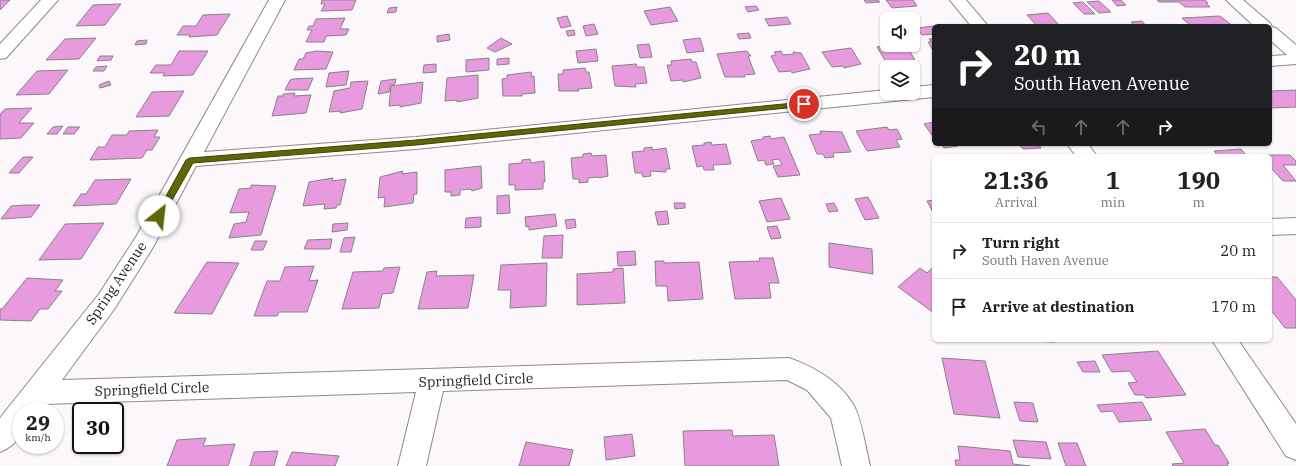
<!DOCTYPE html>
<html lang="en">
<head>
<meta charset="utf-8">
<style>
  body { margin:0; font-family:"IBM Plex Serif",serif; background:#f6f6f6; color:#222; height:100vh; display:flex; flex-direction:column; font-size:15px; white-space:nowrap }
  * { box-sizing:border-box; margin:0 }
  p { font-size:13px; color:#767676 }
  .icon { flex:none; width:22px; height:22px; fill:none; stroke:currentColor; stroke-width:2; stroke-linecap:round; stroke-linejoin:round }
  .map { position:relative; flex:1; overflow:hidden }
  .panel { position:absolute; left:932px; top:154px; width:340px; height:188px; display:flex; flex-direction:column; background:#fff; border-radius:6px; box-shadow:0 1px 3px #0004 }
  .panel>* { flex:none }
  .top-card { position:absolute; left:932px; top:24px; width:340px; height:122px; border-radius:6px; box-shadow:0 1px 3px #0004; background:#202124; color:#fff; overflow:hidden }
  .tools { position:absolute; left:880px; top:12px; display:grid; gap:8px }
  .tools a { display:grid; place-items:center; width:40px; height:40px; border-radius:6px; background:#fff; box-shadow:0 1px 3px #0004; font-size:20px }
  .speed { position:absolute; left:12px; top:402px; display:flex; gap:8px; font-size:20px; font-weight:700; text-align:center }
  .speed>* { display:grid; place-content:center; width:52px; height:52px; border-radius:50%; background:#fff; box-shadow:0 1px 3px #0004; line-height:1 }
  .speed small { font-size:10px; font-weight:400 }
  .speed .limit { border:2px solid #111; border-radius:6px; background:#fff; color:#111 }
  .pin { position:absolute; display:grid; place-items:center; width:34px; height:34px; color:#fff; margin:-17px; border:2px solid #fff; border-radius:50%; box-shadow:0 1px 4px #0007 }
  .me { position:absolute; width:44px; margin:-22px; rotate:29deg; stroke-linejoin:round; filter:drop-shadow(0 0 3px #0008) }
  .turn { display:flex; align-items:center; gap:14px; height:84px; padding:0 16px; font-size:18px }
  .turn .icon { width:52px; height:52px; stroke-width:2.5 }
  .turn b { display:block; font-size:28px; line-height:34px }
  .lanes { display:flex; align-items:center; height:38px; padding:0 16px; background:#0003; justify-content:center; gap:20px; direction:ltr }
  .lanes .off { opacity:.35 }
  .eta { display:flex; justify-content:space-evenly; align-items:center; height:68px; text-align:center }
  .eta b { font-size:24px; font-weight:800; line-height:28px }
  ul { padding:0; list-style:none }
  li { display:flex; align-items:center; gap:12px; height:56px; padding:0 16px; border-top:1px solid #e0e0e0 }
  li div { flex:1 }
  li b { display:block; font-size:15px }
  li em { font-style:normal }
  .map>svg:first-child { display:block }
</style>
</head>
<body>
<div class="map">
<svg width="1296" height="466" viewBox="0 0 1296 466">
  <rect width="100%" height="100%" fill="#fbf7fa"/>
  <!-- building -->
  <path fill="#e79bde" stroke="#878386" d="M 0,0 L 10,0 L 0,10 Z
    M 322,0 L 356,0 L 352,10 L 321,11 L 325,4 L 321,4 Z
    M 864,0 L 878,0 L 880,2 L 866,3 Z
    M 886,0 L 913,0 L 917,6 L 892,8 Z
    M 1112,0 L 1121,0 L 1126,5 L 1117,6 Z
    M 1157,0 L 1205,0 L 1208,3 L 1206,3 L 1210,7 L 1185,7 L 1179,2 L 1159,2 Z
    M 1099,1 L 1111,12 L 1099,13 L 1087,2 Z
    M 1083,2 L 1095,14 L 1084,14 L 1073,3 Z
    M 121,4 L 105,25 L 76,26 L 93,5 Z
    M 756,6 L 759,10 L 748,12 L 745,7 Z
    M 397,7 L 396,12 L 387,13 L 389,8 Z
    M 670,7 L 678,21 L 651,25 L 644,11 Z
    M 1048,13 L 1060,26 L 1037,26 L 1027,15 Z
    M 230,14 L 217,35 L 189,37 L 190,35 L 177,35 L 183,26 L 196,26 L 203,15 Z
    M 567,16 L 571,26 L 561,28 L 557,18 Z
    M 1220,16 L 1233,26 L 1191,26 L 1182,18 Z
    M 787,17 L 791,24 L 769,26 L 765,19 Z
    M 345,18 L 340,29 L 349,29 L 346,35 L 326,36 L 324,42 L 306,42 L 312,30 L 307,30 L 309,26 L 313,26 L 316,19 Z
    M 1142,21 L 1146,26 L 1135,26 L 1131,22 Z
    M 594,24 L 598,34 L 586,36 L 583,26 Z
    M 934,26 L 934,34 L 922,35 L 917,28 Z
    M 574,30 L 575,35 L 568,36 L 566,31 Z
    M 749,33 L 751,38 L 739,39 L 737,34 Z
    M 449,34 L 450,40 L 437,42 L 437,36 Z
    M 96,38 L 79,59 L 46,60 L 65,39 Z
    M 501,38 L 512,44 L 495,52 L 487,48 Z
    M 700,38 L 704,51 L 687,53 L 683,40 Z
    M 929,39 L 934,39 L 934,52 L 928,42 L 931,42 Z
    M 147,40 L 146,44 L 135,45 L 137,41 Z
    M 649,44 L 652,57 L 640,58 L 637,45 Z
    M 888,45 L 906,45 L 915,60 L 905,61 L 906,62 L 886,62 L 877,47 Z
    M 851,48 L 861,64 L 844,68 L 843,66 L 832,67 L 822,52 Z
    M 596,49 L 598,61 L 578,63 L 576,51 Z
    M 179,51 L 208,51 L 193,75 L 163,76 L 165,73 L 150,73 L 156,65 L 171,65 Z
    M 316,51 L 333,52 L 326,69 L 294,70 L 299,59 L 303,59 L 306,53 Z
    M 747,51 L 751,56 L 748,56 L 755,74 L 744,75 L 745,77 L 725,77 L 717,54 Z
    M 781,51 L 783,55 L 794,54 L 793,52 L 801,53 L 810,69 L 792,73 L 791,71 L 779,72 L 771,56 L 776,55 L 774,52 Z
    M 100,56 L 113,56 L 111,60 L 97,61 Z
    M 489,58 L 489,70 L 466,72 L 466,60 Z
    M 509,58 L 509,64 L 497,65 L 497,59 Z
    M 691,59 L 692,62 L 696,62 L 701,78 L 683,82 L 683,80 L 671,81 L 667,65 L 672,65 L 671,61 Z
    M 436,64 L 436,72 L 423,73 L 424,65 Z
    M 636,64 L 637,67 L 644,67 L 647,83 L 635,84 L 636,87 L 615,86 L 612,66 Z
    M 107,66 L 104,71 L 93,71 L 96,67 Z
    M 585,68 L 586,72 L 589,72 L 592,88 L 578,89 L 579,91 L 559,91 L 558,74 L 563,74 L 563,70 Z
    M 68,70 L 49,94 L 16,95 L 37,71 Z
    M 349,71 L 346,85 L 326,87 L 329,73 Z
    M 531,72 L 532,77 L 534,76 L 535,93 L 522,94 L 522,96 L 503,96 L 502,79 L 507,78 L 507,75 Z
    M 478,75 L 478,98 L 457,102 L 457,100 L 445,101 L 447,78 Z
    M 313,78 L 308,90 L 285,90 L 290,80 L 293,79 Z
    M 396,79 L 395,84 L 390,85 L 389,92 L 378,94 L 381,81 Z
    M 109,81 L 111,85 L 100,88 L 99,85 Z
    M 368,81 L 362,109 L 340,113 L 341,111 L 329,112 L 334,91 L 350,88 L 351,82 Z
    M 423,82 L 421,103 L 400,107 L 400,105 L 389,106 L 391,86 Z
    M 1296,90 L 1296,107 L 1270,108 L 1270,91 Z
    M 184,91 L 169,116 L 136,117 L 152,92 Z
    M 295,93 L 294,96 L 311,95 L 306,113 L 272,116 L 278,96 L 283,96 L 283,94 Z
    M 32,108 L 19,123 L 34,123 L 21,138 L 0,139 L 0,114 L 5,109 Z
    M 934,122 L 934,138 L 924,124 Z
    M 63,126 L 57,134 L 47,134 L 53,127 Z
    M 68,127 L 80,127 L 74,134 L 63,134 Z
    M 887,127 L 889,130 L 897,129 L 902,139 L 896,140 L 900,147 L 867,151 L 856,131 Z
    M 158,130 L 154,137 L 160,137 L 152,150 L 147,150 L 142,158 L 90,160 L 98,147 L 105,147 L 112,135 L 127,135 L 129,131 Z
    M 820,131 L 842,132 L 851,152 L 833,153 L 834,157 L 825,158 L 823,154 L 817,154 L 809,135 L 821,134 Z
    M 770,136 L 771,139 L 784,137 L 800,175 L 778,177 L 773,166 L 782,165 L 779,159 L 772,160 L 774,164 L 766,165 L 764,160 L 758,161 L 751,141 L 763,139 L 763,137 Z
    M 711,142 L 712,145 L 726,144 L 731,164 L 713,165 L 714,170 L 704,170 L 703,166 L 697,167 L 692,146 L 704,145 L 704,143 Z
    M 941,144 L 956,144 L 958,146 L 944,148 Z
    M 1019,144 L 1038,144 L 1041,148 L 1023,149 Z
    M 652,147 L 652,150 L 666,148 L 670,169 L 666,169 L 666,172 L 650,171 L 651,176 L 643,177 L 642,173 L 635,173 L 632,152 L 644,151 L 644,148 Z
    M 1241,149 L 1247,156 L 1218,156 L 1214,151 Z
    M 591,153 L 592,156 L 606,155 L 608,176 L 599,178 L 599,177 L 588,178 L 588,182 L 579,183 L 579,179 L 573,179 L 571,158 L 583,157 L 583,154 Z
    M 1260,155 L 1290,155 L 1296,161 L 1296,165 L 1283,165 L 1296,181 L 1283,181 L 1270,167 L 1270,156 Z
    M 23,157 L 33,157 L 19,173 L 9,173 Z
    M 530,159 L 531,163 L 544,161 L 545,182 L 543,182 L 543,189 L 515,190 L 515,185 L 509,185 L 509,164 L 522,163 L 522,160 Z
    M 481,166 L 482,188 L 472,191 L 471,189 L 460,190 L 460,195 L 451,196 L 451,192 L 445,192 L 445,170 Z
    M 403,171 L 402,174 L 417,172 L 417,194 L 414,194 L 413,203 L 384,207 L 385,197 L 378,198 L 380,177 Z
    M 333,178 L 332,181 L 346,179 L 340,205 L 337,205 L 336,208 L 324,209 L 325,204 L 303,206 L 309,182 Z
    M 131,179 L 116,204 L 73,206 L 81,194 L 86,194 L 95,180 Z
    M 251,185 L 276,186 L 261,235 L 229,238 L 234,224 L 246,222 L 249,212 L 230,213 L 239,189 L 251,188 Z
    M 509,195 L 510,213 L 497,214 L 497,196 Z
    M 868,197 L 879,218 L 865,220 L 855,199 Z
    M 781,198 L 790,219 L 767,222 L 759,201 Z
    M 934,200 L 934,214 L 927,201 Z
    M 674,203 L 685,203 L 685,208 L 675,209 Z
    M 834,203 L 838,211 L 829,212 L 826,204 Z
    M 25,205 L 40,205 L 31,217 L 1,219 L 11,206 Z
    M 667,211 L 669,224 L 658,225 L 655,212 Z
    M 555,214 L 557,226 L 529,230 L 529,226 L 526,227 L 525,217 Z
    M 481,217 L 481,227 L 465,228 L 466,218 Z
    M 575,219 L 576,227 L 567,229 L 565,220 Z
    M 104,223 L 81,259 L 39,260 L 65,224 Z
    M 348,223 L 347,230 L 332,232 L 333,224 Z
    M 777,226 L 781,238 L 771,239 L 767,227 Z
    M 563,235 L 562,258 L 542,258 L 544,236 Z
    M 355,237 L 351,252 L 340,252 L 344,238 Z
    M 332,239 L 330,249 L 304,249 L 308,240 Z
    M 255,241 L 267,241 L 263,250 L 251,250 Z
    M 829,243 L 872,249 L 873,274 L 829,267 Z
    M 635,251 L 636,265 L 618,266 L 617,252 Z
    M 759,258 L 773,258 L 779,283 L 769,283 L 771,298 L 735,299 L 729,262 L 760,261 Z
    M 655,261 L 664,261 L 664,263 L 699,262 L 703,299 L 668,301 L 667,286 L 656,286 Z
    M 207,262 L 239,263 L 212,314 L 174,313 Z
    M 547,263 L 546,306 L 510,308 L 511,290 L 498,290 L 501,265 Z
    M 314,266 L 309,281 L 318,280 L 307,312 L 279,312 L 277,316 L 254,316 L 267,281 L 280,281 L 285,267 Z
    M 934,266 L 934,313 L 898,287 L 920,268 L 927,273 Z
    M 400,267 L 393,293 L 382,294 L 379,308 L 342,309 L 353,272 L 383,271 L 384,268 Z
    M 623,268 L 625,303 L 577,305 L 577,274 L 613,272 L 613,269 Z
    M 437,271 L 436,276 L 474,275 L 468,308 L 418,309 L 427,272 Z
    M 1270,277 L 1277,277 L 1296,300 L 1296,328 L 1285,328 L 1270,309 Z
    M 27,278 L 63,280 L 55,291 L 62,291 L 48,309 L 40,309 L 31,321 L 0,320 L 0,309 L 2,309 Z
    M 1024,340 L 1055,340 L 1055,342 L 1024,341 Z
    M 1158,351 L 1186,395 L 1146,398 L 1144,395 L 1135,395 L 1128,383 L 1137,382 L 1130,371 L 1112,372 L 1102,355 Z
    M 942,358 L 985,361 L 1000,418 L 954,414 Z
    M 1095,361 L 1100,372 L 1083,372 L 1077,362 Z
    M 1014,402 L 1033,403 L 1038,422 L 1020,421 Z
    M 1142,402 L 1152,420 L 1119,422 L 1113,411 L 1101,412 L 1097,405 Z
    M 1205,429 L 1215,445 L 1218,445 L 1229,463 L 1227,464 L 1228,466 L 1173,466 L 1172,464 L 1184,463 L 1166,432 Z
    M 732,430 L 733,436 L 774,435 L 779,466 L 685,466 L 683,431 Z
    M 632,434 L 635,456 L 606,460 L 604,437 Z
    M 206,438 L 203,446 L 235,444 L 228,466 L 167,466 L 177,440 Z
    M 1013,440 L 1046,442 L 1051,459 L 1018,457 Z
    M 526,442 L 573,450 L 569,466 L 519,466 Z
    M 1058,443 L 1077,443 L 1086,466 L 1066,466 Z
    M 958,446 L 1010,451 L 1013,464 L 1030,466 L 956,466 L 955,460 L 960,460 Z
    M 278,451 L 274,466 L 250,466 L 254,452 Z
    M 292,452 L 339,456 L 335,466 L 286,466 Z"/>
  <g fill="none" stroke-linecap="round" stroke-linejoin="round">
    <defs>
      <path id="minor" d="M 41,0 L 58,0 L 6,58 L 0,59 L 0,44 Z
        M 269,0 L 285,0 L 204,152 L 416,137 L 887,90 L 887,93 L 913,93 L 913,87 L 934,85 L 934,97 L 416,149 L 196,166 L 152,249 L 115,308 L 62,380 L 789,358 C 814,367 838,380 853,404 C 861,417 866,449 870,466 L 842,466 L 831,418 L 807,390 L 787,380 L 443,391 L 426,466 L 398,466 L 416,392 L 44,404 L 38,411 L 21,411 C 21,432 22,443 0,452 L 0,418 L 99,294 L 136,237 Z
        M 950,0 L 966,0 L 988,26 L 971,26 Z
        M 1226,0 L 1243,0 L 1270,23 L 1272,27 L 1276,28 L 1296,45 L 1296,64 L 1270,66 L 1270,56 L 1287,55 L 1270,40 L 1270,26 L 1254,26 Z
        M 1067,144 L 1088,144 L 1097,156 L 1076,156 Z
        M 1296,218 L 1296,234 L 1270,235 L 1270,219 Z
        M 1212,340 L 1238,340 L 1296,424 L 1296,460 L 1286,456 Z"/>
    </defs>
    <!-- minor casing -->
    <use href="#minor" stroke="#8e8a8d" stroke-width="2"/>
    <!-- minor -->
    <use href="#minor" fill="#fff" fill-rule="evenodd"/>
  </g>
  <!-- route -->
  <path fill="#5e6606" stroke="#3d4204" d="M 804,102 L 808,104 L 807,106 L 416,145 L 193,163 L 162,218 L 159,219 L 155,216 L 186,160 L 190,158 L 416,140 Z"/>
  <g text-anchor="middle" stroke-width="3" stroke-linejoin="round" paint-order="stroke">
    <!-- street labels -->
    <g font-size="14" fill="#242324" stroke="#fff">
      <text transform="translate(116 283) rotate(-56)" y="5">Spring Avenue</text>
      <text transform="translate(476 380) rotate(-2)" y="5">Springfield Circle</text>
      <text transform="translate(152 389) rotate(-2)" y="5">Springfield Circle</text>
    </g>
  </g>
</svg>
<div class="tools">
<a><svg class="icon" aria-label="sound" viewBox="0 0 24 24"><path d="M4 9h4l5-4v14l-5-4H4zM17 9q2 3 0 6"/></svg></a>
<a><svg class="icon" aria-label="layers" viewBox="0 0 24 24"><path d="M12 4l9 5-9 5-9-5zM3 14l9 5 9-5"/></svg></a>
</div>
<div class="speed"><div>29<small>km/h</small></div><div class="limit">30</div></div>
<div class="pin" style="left:804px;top:104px;background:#d93025"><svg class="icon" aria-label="arrive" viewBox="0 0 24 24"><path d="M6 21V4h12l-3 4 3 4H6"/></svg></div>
<svg class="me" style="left:159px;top:216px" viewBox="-20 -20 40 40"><circle r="19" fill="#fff"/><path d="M0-13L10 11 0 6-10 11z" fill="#5e6606"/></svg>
<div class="top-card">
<div class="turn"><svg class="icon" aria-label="right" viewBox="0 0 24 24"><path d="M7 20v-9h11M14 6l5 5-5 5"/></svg><div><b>20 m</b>South Haven Avenue</div></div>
<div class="lanes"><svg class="icon off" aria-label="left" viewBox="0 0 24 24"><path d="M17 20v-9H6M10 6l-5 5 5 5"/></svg><svg class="icon off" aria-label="ahead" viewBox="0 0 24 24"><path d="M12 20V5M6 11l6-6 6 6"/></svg><svg class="icon off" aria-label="ahead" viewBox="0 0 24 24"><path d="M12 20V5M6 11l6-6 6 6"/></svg><svg class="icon" aria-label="right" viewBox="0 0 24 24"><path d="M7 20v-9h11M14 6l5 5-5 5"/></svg></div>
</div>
<section class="panel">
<div class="eta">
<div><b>21:36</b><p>Arrival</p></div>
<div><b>1</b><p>min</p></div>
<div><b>190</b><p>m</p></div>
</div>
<ul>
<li><svg class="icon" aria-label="right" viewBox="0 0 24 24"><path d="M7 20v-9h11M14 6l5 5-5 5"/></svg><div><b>Turn right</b><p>South Haven Avenue</p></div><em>20 m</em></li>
<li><svg class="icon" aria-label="arrive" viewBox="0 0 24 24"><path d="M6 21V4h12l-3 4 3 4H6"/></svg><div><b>Arrive at destination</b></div><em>170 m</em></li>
</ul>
</section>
</div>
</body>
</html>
